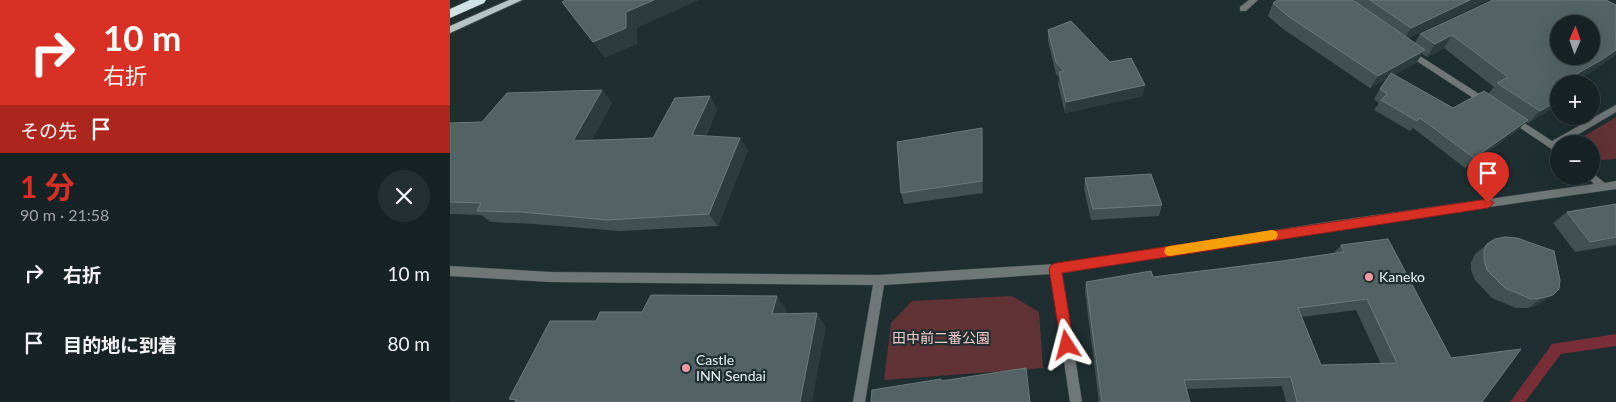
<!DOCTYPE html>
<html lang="ja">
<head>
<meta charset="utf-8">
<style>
  body { margin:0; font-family:Lato,"Noto Sans JP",sans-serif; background:#242f32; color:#f1f3f6; height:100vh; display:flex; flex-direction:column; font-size:19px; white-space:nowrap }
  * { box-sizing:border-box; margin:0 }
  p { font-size:16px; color:#9ea4a7 }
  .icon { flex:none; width:28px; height:28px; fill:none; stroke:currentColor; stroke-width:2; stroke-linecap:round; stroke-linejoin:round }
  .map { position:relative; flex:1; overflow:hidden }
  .drawer { display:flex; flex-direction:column; background:#172225; width:450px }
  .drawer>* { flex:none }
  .guide { background:#d93025; color:#fff; overflow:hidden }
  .needle { width:32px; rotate:2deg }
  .fabs { position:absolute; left:1100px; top:15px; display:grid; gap:10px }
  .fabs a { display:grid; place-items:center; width:50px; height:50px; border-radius:50%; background:#172225; box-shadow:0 5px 20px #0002,0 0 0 1px #363f42; font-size:25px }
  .pin { position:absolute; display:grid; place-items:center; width:42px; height:42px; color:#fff; margin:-51px -21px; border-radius:50% 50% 50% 0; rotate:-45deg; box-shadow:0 0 5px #0007 }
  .pin .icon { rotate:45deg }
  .me { position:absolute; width:55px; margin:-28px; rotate:351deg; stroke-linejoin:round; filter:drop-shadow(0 0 4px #0008) }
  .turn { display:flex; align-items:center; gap:18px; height:105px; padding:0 20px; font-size:22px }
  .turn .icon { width:65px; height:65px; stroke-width:2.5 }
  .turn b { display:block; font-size:35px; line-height:42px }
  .then { display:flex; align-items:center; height:48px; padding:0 20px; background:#0003; gap:10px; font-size:19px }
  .round { display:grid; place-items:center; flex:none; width:52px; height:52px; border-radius:26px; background:#242f32 }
  .overview { display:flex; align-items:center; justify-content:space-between; height:85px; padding:0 20px }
  h1 { font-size:30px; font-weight:700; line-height:38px; color:#d93025 }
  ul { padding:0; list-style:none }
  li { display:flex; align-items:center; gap:15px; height:70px; padding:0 20px }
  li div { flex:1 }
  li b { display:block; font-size:19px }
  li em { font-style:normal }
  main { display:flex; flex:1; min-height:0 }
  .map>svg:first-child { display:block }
</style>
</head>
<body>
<main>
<section class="drawer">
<div class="guide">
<div class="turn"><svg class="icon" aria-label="right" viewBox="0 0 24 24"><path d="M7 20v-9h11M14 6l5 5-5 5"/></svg><div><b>10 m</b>右折</div></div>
<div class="then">その先<svg class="icon" aria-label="arrive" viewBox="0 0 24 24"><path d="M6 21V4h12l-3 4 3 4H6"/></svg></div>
</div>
<div class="overview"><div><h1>1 分</h1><p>90 m · 21:58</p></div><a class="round"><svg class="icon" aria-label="close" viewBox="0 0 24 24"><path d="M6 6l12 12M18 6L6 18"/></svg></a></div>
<ul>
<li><svg class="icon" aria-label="right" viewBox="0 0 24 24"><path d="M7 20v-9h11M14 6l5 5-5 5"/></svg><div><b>右折</b></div><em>10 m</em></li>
<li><svg class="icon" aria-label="arrive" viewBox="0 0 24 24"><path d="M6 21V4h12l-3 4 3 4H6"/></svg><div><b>目的地に到着</b></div><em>80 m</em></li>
</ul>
</section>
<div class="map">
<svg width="1166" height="402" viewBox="0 0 1166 402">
  <rect width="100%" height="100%" fill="#1f2e31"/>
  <!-- green -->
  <path fill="#613336" d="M 1166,117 L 1166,159 L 1152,160 L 1141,153 L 1141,144 L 1124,142 Z
    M 562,296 L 589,312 L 593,368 L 434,380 L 441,323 L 462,301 Z"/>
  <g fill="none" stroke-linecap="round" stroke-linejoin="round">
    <!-- stream -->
    <path fill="#782e37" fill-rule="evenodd" d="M 1166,334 L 1166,346 L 1111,354 L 1075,402 L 1060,402 L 1102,344 Z"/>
    <defs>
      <path id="minor" d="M 799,0 L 808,0 L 796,11 L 790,11 L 790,7 Z
        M 959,49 L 1040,101 L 1041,103 L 1040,105 L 1034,105 L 956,54 L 956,50 Z
        M 1166,105 L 1166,112 L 1112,144 L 1109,144 L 1109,154 L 1057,119 L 1059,117 L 1065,117 L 1102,141 Z
        M 1141,172 L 1155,183 L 1166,181 L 1166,189 L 884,229 L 612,273 L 632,402 L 620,402 L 601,274 L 434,285 L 415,402 L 403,402 L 423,285 L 100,282 L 0,276 L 0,266 L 100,272 L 429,275 L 606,264 L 884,221 L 1144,184 L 1136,176 L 1141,176 Z"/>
      <path id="primary" d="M 59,0 L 72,0 L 0,33 L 0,26 Z"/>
      <path id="motorway" d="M 20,0 L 36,0 L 34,3 L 0,18 L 0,9 Z"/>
    </defs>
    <!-- minor casing -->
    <use href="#minor" stroke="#3c4a4d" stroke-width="1"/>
    <!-- primary casing -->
    <use href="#primary" stroke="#3c4a4d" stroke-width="2"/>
    <!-- motorway casing -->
    <use href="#motorway" stroke="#3c4a4d" stroke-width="1"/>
    <!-- minor -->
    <use href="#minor" fill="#707779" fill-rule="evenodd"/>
    <!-- primary -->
    <use href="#primary" fill="#b4c4c6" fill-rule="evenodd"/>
    <!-- motorway -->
    <use href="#motorway" fill="#cfe2e5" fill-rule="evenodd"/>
  </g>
  <!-- wall -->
  <path fill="#415153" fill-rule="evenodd" d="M 890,0 L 905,1 L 906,0 L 1038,0 L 958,38 L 965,43 L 970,34 L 1166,5 L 1166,55 L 1141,72 L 1128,79 L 1109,84 L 1109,105 L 1078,123 L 1076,122 L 1068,130 L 1015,168 L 963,128 L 960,131 L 924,110 L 929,103 L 924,99 L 936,79 L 920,88 L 833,29 L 818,16 L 823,3 ZM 994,48 L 1044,87 L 1038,94 L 1003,108 L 944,75 L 966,63 L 972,54 L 977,57 Z
    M 598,30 L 693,96 L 615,113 L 608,84 L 609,77 L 606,74 L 598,41 Z
    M 152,90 L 162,103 L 142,140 L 203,138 L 260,96 L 267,109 L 256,136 L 298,150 L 268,226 L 170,231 L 84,224 L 41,222 L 31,215 L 0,214 L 0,123 L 32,122 Z
    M 533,140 L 533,193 L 454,204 L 451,193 Z
    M 635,178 L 712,205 L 709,216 L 641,220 L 634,189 Z
    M 1166,204 L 1166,245 L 1125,252 L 1103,223 L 1117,212 Z
    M 1037,244 L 1110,280 L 1088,305 L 1078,308 L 1066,308 L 1042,298 L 1025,280 L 1021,270 L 1021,262 L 1025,254 Z
    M 891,245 L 1001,358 L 1032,402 L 836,402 L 832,386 L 736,389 L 740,402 L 649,402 L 635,292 L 636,282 L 703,277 L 832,261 L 884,253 ZM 906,310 L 931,364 L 871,365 L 851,317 Z"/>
  <!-- shaded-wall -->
  <path fill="#2c3c3e" d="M 204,0 L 249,0 L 187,28 L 187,44 L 155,58 L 143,42 L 176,12 Z
    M 1020,0 L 1038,0 L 953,41 L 961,28 Z
    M 1002,35 L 994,48 L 977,57 L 985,44 Z
    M 975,50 L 966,63 L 920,88 L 928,76 Z
    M 1166,50 L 1166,55 L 1141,72 L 1119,84 L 1123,76 Z
    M 695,85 L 693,96 L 615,113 L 616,102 Z
    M 152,90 L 162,103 L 135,153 L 123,141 Z
    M 260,96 L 267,109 L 250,148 L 242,135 Z
    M 1109,100 L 1109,105 L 1078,123 L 1090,111 Z
    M 1078,120 L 1068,130 L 1015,168 L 1024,158 Z
    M 532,128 L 533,140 L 533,193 L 532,181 Z
    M 290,138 L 298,150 L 268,226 L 259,214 Z
    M 1103,295 L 1088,305 L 1078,308 L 1092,298 Z
    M 327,296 L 337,310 L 333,327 L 322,314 Z
    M 367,313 L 376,327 L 362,402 L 350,402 Z"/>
  <!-- building -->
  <path fill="#536365" stroke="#6b7a7c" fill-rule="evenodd" d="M 116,0 L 204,0 L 176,12 L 176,28 L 143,42 L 112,2 Z
    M 827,0 L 903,0 L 975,50 L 928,76 L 838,16 L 823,3 Z
    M 920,0 L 1020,0 L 961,28 Z
    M 1043,0 L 1156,0 L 1166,5 L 1166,50 L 1153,59 L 1123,76 L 1135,84 L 1109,84 L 1109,100 L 1090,111 L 1047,83 L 1058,77 L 1002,35 L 985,44 L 970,34 ZM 1109,24 L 1141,24 L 1141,56 L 1109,56 Z
    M 621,21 L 660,62 L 681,58 L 695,85 L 616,102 L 609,72 L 614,71 L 606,62 L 598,30 Z
    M 941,73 L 1003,108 L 1034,91 L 1078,120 L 1024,158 L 970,118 L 967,121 L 931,100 L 937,94 L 930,89 Z
    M 152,90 L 123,141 L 203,138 L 225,98 L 260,96 L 242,135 L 290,138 L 259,214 L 158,220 L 71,212 L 27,211 L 31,203 L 0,202 L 0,123 L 32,122 L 57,93 Z
    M 532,128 L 532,181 L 451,193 L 447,142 Z
    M 701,174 L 712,205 L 643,209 L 635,178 Z
    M 1166,204 L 1166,237 L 1140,242 L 1117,212 Z
    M 1055,237 L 1067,238 L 1104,251 L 1110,280 L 1109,289 L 1103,295 L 1092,298 L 1081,299 L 1055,288 L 1037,270 L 1034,260 L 1034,251 L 1037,244 L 1045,239 Z
    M 938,239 L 1001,358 L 1071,349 L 1032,402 L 847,402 L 841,377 L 734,380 L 740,402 L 652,402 L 636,282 L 701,271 L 703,277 L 832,261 L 894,252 L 891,245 ZM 917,299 L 947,363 L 871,365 L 848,308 Z
    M 201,295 L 327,296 L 322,314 L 367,313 L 350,402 L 65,402 L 66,400 L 59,399 L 100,321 L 146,321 L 150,312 L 192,312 Z
    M 576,368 L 580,402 L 421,402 L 422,390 L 491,379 L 491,381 Z"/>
  <!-- route -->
  <path fill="#d93025" stroke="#8d1f18" d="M 1038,199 L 1044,203 L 1038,208 L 612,273 L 624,345 L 622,349 L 617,351 L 612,349 L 611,345 L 599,269 L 601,265 L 606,263 Z"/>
  <!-- slow -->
  <path fill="#f59e0b" d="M 822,230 L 826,231 L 828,235 L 826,239 L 822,240 L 720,256 L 716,255 L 714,251 L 716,247 L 720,246 Z"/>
  <!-- markers -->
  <g fill="#f49aa0" stroke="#1f2e31" stroke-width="2">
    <circle cx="919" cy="277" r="5"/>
    <circle cx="236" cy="368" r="5"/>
  </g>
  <g text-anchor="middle" stroke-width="4.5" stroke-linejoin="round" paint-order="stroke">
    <!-- poi labels -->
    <g font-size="14" fill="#ebf5f6" stroke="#1f2e31" text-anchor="start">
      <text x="929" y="282">Kaneko</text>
      <text x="246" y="365">Castle<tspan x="246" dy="16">INN Sendai</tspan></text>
    </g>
    <!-- park labels -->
    <g font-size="14" fill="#facbcc" stroke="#1f2e31">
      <text x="491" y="343">田中前二番公園</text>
    </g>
  </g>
</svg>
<div class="fabs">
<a><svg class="needle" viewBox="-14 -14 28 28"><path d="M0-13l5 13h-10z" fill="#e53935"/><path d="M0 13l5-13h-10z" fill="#9ea4a7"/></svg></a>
<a>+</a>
<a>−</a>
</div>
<div class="pin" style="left:1038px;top:203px;background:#d93025"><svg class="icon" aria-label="arrive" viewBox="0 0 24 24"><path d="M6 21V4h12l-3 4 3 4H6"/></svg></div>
<svg class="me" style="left:617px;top:345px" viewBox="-20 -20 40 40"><path d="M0-17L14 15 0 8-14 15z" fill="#d93025" stroke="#fff" stroke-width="4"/></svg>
</div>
</main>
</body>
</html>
